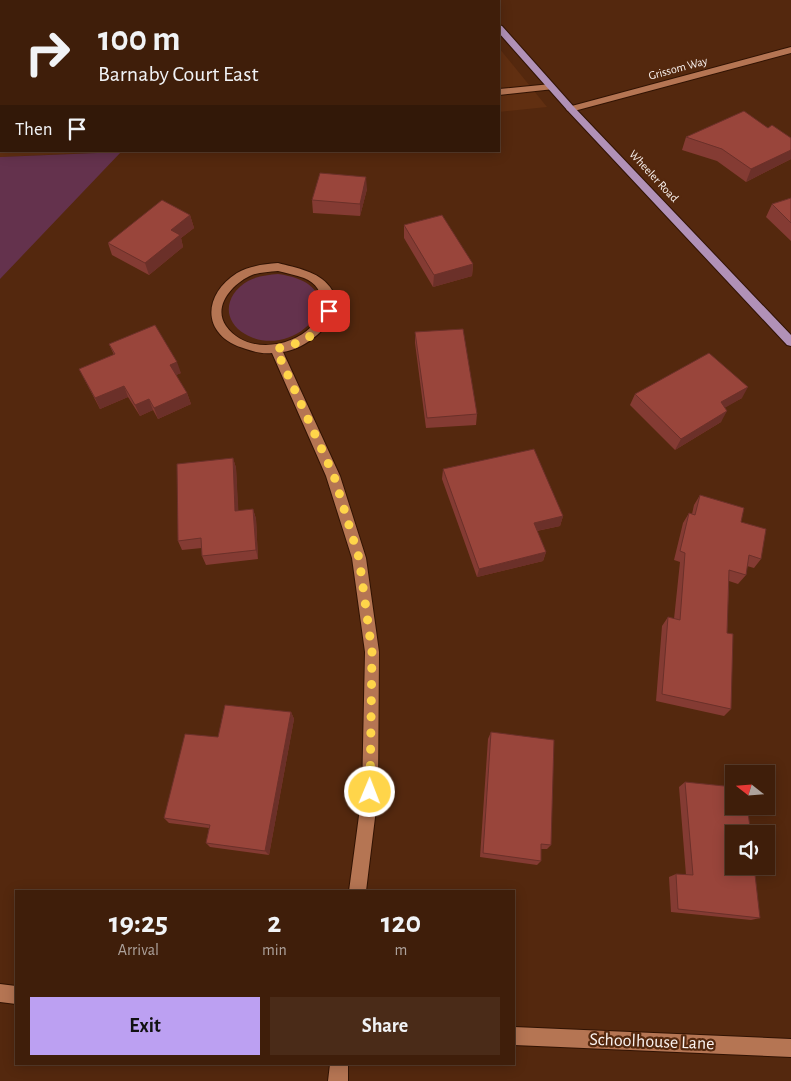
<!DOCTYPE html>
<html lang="en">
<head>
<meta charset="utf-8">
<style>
  body { margin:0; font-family:"Alegreya Sans",sans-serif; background:#4a2b18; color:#f1f3f6; height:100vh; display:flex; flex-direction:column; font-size:19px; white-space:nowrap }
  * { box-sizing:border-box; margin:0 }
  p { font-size:16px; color:#ada29c }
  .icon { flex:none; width:28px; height:28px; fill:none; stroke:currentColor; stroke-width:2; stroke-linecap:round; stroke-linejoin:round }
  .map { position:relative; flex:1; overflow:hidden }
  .panel { position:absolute; left:15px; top:890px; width:500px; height:175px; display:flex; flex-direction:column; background:#3f1e0a; border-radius:0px; box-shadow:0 2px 12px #0003,0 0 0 1px #583c2b }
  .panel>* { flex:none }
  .banner { position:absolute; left:0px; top:0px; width:500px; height:152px; box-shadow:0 2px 12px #0003,0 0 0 1px #583c2b; background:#3f1e0a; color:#f1f3f6; overflow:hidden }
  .needle { width:32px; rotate:287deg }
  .tools { position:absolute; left:725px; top:765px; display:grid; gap:10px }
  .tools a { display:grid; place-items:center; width:50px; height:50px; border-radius:0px; background:#3f1e0a; box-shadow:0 2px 12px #0003,0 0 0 1px #583c2b; font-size:25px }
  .pin { position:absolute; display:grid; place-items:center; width:42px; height:42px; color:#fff; margin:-21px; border-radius:10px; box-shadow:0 2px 8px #0006 }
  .me { position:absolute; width:55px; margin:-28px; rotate:1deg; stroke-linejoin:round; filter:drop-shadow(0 0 4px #0008) }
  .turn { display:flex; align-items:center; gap:18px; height:105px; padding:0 15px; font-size:22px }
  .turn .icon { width:65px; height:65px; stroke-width:2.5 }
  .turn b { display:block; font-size:35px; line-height:42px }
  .then { display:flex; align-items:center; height:48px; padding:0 15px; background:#0003; gap:10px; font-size:19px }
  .eta { display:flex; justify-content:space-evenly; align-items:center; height:85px; text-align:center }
  .eta b { font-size:30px; font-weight:600; line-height:35px }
  .primary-button { display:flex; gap:10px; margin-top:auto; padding:10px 15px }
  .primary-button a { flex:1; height:58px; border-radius:0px; background:#bca0f2; color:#111; font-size:20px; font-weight:600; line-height:58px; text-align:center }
  .primary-button a+a { background:#4a2b18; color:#f1f3f6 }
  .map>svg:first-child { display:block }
</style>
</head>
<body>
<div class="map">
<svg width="791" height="1081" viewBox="0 0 791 1081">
  <rect width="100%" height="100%" fill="#54280e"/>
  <!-- built -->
  <path fill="#612f11" d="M 63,0 L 489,0 L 60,1 Z
    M 0,29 L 1,151 L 129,151 L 0,157 Z
    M 499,48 L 547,107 L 499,112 Z"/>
  <!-- green -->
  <path fill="#64324d" d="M 121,152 L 0,279 L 0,157 Z
    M 278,274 C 364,286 296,364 245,334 C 221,320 225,294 248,281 C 257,276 268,275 278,274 Z"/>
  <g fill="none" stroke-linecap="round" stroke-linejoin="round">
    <defs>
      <path id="service" d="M 0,68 L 1,68 L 1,74 L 0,74 Z
        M 551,84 L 554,85 L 554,89 L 499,95 L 499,89 Z"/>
      <path id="minor" d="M 791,47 L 791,53 L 574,111 L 568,111 L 566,109 L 568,107 Z
        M 278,263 C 296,268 318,271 330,287 C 350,314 309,349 283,352 L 340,476 L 366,558 L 379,652 L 378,793 L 366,891 L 349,891 L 362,793 L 365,652 L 352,558 L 326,476 L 272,353 C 263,354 255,352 246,349 C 202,337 201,296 237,273 C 249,266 264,264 278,263 ZM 278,271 C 286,273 296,275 304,278 C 326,287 327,311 311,327 C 290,348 246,354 226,326 C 212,306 233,283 252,275 C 260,272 269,272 278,271 Z
        M 0,984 L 16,986 L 16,1004 L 0,1002 Z
        M 514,1027 L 791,1039 L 791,1057 L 514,1045 Z
        M 330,1064 L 348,1064 L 348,1081 L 328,1081 Z"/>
      <path id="primary" d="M 469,0 L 478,0 L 478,1 L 470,1 Z
        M 499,25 L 502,26 L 574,107 L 791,335 L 791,346 L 787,345 L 568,111 L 499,33 Z"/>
      <path id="trunk" d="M 0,11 L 1,11 L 1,17 L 0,17 Z"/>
    </defs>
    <!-- service casing -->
    <use href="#service" stroke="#311303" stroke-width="2"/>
    <!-- minor casing -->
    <use href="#minor" stroke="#311303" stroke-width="2"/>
    <!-- primary casing -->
    <use href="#primary" stroke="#311303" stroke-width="2"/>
    <!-- trunk casing -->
    <use href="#trunk" stroke="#311303" stroke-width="2"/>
    <!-- service -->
    <use href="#service" fill="#b57553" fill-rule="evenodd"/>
    <!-- minor -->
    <use href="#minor" fill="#b57553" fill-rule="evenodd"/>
    <!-- primary -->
    <use href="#primary" fill="#b191b7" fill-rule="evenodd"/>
    <!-- trunk -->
    <use href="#trunk" fill="#b09ad8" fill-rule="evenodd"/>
  </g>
  <!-- wall -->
  <path fill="#843b33" d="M 768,128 L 791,138 L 791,159 L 746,182 L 717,161 L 682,150 L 686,137 Z
    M 367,189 L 360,216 L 313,213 L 312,200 Z
    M 791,198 L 791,241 L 766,217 L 772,204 Z
    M 190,215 L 194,228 L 181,238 L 183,247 L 149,275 L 112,255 L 108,243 Z
    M 404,225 L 473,264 L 472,276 L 433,287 L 404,238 Z
    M 415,332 L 477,414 L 476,425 L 426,428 L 415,343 Z
    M 109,344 L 181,373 L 176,375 L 187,393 L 191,404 L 158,419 L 153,410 L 140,416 L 128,397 L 100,409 L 79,369 L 114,355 Z
    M 635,394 L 742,398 L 725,407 L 721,422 L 675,450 L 630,405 Z
    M 233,458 L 236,468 L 238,511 L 253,509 L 256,519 L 258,559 L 206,565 L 202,556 L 202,548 L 182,550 L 178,541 Z
    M 443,469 L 563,516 L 560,526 L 537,531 L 546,552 L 543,561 L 477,577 L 442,479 Z
    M 700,495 L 741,522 L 761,559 L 754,568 L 747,566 L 746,575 L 738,584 L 729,581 L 727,633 L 731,709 L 724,716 L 656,701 L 662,626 L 668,617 L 674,619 L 680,562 L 674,560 L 683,523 L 689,513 L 692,514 L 694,505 Z
    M 291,712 L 294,719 L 269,855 L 210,847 L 206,843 L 209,828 L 169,823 L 164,818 L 218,737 Z
    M 491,732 L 551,845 L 547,849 L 541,849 L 541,861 L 537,865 L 480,857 L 488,739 Z
    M 685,782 L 760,918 L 751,920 L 671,912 L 669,877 L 676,874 L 686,875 L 679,787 Z"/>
  <!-- shaded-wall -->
  <path fill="#6b3029" d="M 791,150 L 791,159 L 746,182 L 751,169 Z
    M 366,177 L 367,189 L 360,216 L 360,204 Z
    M 190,215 L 194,228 L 181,238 L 183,247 L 149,275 L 145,263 L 171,230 Z
    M 473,264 L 472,276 L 433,287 L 434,275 Z
    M 177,362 L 181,373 L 174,376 L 170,365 Z
    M 124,386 L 128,397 L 100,409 L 95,398 Z
    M 748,387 L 742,398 L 716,413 L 721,402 Z
    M 187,393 L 191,404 L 158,419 L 154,408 Z
    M 149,399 L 153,410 L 140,416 L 135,405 Z
    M 727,411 L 721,422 L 675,450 L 681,439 Z
    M 233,458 L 236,468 L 239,521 L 235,511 Z
    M 253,509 L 256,519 L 258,559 L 256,550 Z
    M 563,516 L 560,526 L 531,532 L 534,523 Z
    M 546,552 L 543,561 L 477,577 L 479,569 Z
    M 291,712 L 294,719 L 269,855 L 265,851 Z"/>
  <!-- building -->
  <path fill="#99453b" stroke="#6b3029" d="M 414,0 L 414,1 L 395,1 Z
    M 744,111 L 768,128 L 772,125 L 791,138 L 791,150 L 751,169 L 722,149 L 686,137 Z
    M 320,173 L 366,177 L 360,204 L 312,200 Z
    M 791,198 L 791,223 L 772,204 Z
    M 162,200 L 190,215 L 171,230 L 180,235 L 145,263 L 108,243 Z
    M 442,215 L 473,264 L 434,275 L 404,225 Z
    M 155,325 L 177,362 L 170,365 L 187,393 L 154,408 L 149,399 L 135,405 L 124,386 L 95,398 L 79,369 L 115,354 L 109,344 Z
    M 463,329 L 477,414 L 427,418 L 415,332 Z
    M 709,353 L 748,387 L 721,402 L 727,411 L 681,439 L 635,394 Z
    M 534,449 L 563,516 L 534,523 L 546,552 L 479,569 L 443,469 Z
    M 233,458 L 235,511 L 253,509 L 256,550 L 202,556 L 201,538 L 178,541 L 177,464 Z
    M 700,495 L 744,508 L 741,522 L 766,529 L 761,559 L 749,555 L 746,575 L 729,570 L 727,633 L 733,634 L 731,709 L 662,694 L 668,617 L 680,620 L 685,553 L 680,551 L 689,513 L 695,515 Z
    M 225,705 L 291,712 L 265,851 L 206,843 L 210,825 L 164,818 L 185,734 L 218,737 Z
    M 491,732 L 554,740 L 551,845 L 541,844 L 541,861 L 483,853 Z
    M 685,782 L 734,787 L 734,806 L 747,806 L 751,834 L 734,834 L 734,866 L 754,866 L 760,918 L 678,909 L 676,874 L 693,875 Z"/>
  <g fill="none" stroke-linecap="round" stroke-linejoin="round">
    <!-- route -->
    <path stroke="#ffd54a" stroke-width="9" stroke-dasharray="0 16.2" d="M 329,311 C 318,337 302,343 276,349 L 334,476 L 359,558 L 372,652 L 370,792"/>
  </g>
  <g text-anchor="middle" stroke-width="4.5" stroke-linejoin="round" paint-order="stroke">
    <!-- far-street labels -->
    <g font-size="12" fill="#fbf3f0" stroke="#54280e">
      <text transform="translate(678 68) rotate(-15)" y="4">Grissom Way</text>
      <text transform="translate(654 176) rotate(47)" y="4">Wheeler Road</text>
    </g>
    <!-- near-street labels -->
    <g font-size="18" fill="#fbf3f0" stroke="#54280e">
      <text transform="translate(652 1041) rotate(2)" y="6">Schoolhouse Lane</text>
    </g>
  </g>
</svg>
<div class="tools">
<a><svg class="needle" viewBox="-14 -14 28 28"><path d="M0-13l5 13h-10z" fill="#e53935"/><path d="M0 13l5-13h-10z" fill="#ada29c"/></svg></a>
<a><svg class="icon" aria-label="sound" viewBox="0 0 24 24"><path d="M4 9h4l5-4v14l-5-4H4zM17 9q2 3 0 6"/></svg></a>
</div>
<div class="pin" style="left:329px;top:311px;background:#d93025"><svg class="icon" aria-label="arrive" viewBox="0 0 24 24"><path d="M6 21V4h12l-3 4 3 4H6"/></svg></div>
<svg class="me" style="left:370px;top:792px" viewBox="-20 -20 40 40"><circle r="17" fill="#ffd54a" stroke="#fff" stroke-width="3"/><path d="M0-11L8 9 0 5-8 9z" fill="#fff"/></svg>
<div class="banner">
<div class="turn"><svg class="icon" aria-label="right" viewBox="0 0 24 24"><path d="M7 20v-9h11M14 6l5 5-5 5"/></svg><div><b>100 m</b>Barnaby Court East</div></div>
<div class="then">Then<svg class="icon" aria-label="arrive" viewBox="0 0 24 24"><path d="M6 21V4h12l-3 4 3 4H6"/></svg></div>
</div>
<section class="panel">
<div class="eta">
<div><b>19:25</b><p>Arrival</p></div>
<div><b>2</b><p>min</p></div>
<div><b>120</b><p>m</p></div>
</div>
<div class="primary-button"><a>Exit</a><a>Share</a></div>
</section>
</div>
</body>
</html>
